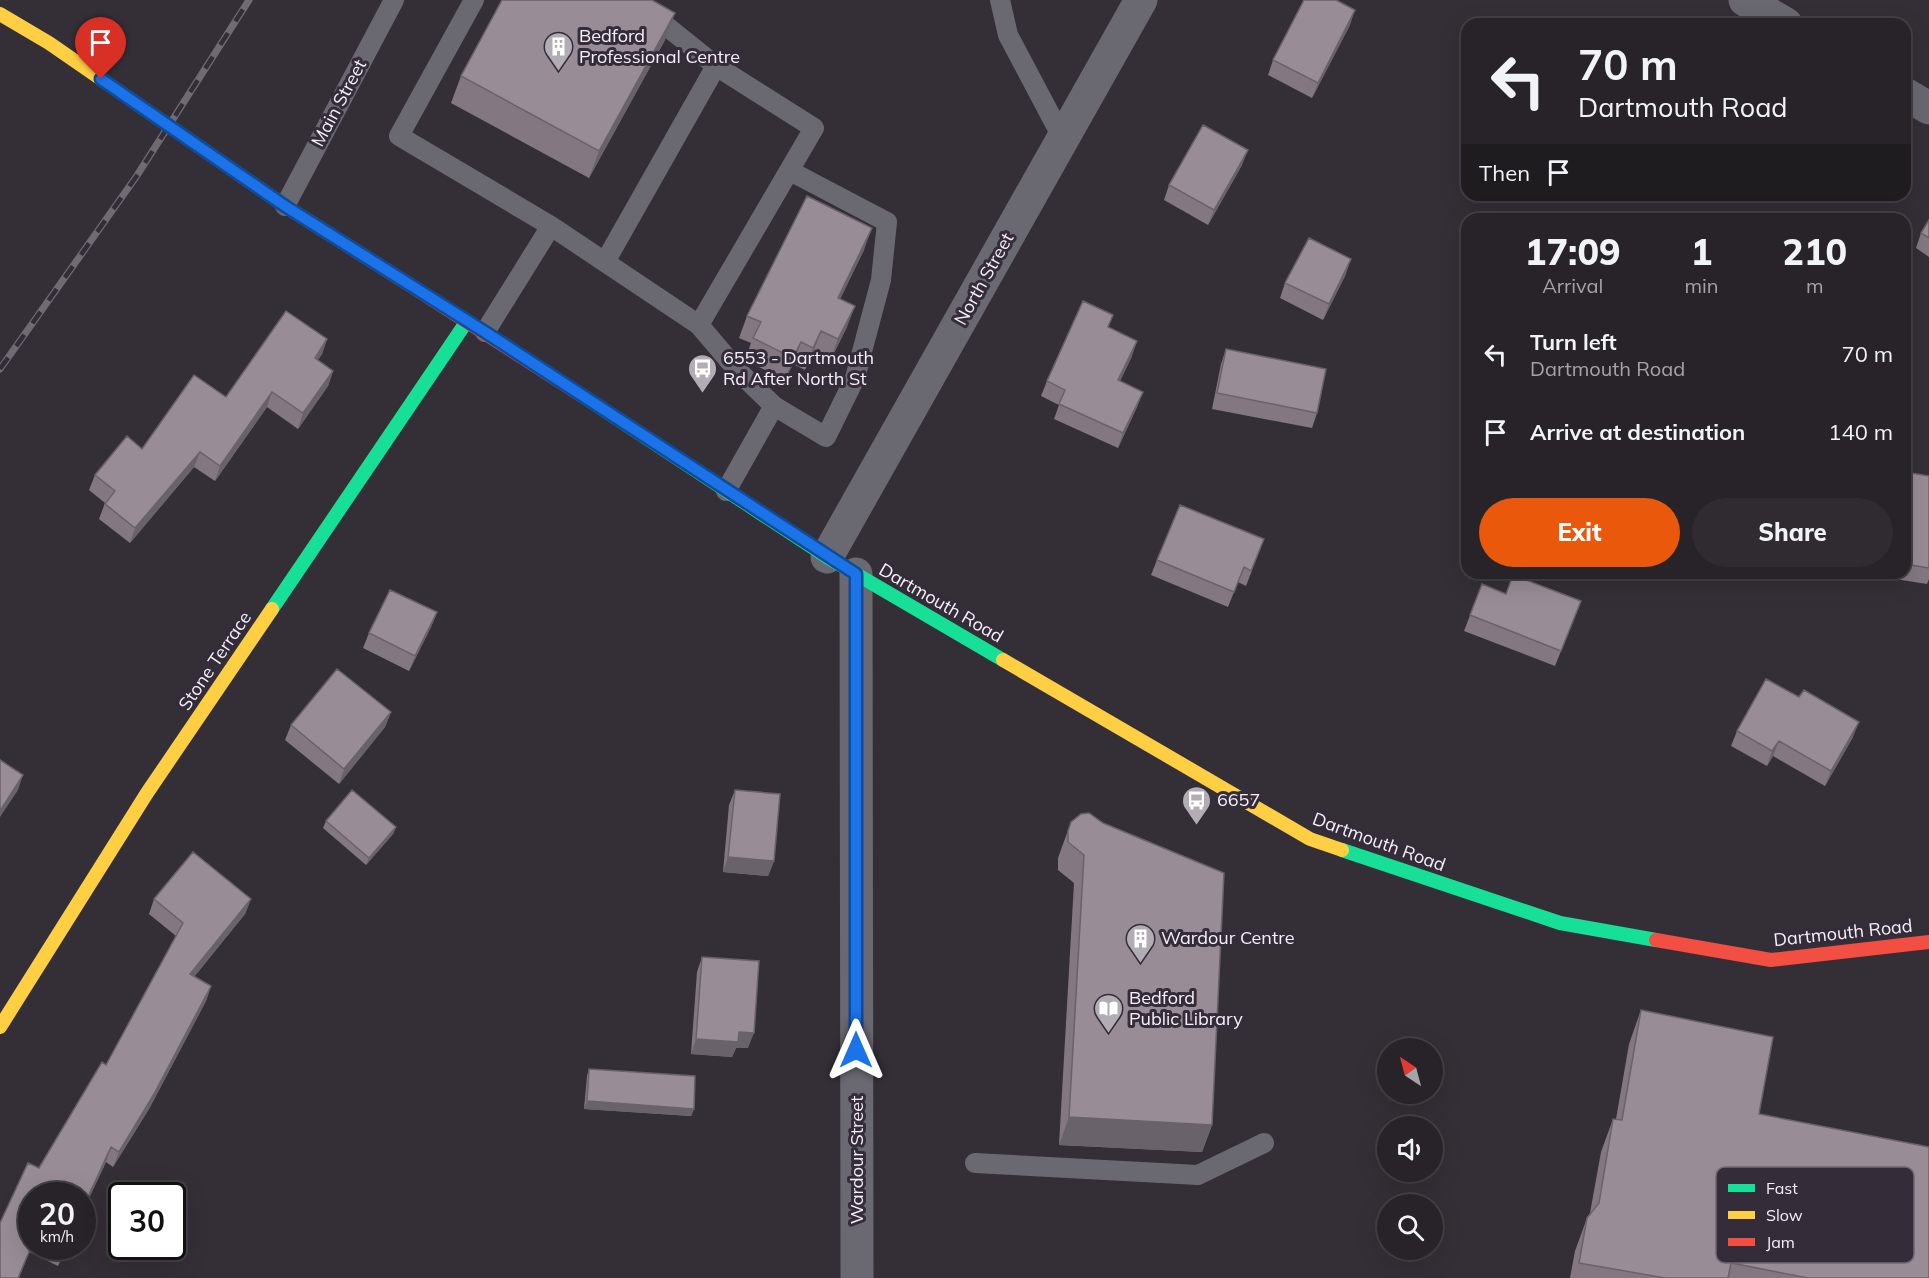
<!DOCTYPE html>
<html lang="en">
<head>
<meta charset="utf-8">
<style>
  body { margin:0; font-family:Mulish,sans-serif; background:#2f2b30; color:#f1f3f6; height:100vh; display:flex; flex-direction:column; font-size:22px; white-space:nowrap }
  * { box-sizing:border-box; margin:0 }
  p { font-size:20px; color:#a4a4a8 }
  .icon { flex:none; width:33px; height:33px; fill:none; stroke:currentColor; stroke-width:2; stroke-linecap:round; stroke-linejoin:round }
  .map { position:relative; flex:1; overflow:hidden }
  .drawer { position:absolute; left:1461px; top:213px; width:450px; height:366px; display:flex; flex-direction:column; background:#272328; border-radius:18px; box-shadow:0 6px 24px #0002,0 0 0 2px #434045 }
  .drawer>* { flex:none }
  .top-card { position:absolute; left:1461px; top:18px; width:450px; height:183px; border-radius:18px; box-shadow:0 6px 24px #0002,0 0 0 2px #434045; background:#272328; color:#f1f3f6; overflow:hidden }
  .needle { width:39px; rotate:324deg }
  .buttons { position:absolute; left:1377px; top:1038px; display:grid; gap:12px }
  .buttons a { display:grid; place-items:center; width:66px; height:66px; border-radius:50%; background:#272328; box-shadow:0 6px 24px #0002,0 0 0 2px #434045; font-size:30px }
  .speed { position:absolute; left:18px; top:1182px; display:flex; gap:12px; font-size:30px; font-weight:700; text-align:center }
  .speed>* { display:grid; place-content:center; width:78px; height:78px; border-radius:50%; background:#272328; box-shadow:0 6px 24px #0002,0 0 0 2px #434045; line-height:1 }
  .speed small { font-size:15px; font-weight:400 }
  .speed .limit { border:3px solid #111; border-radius:9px; background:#fff; color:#111 }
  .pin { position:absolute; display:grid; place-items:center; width:51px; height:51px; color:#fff; margin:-62px -26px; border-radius:50% 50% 50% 0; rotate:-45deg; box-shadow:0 0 6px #0007 }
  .pin .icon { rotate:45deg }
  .me { position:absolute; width:66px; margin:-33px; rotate:0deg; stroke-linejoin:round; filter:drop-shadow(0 0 4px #0008) }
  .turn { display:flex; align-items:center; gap:21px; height:126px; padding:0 18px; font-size:27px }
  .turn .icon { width:78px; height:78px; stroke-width:2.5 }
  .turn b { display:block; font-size:42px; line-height:51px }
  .then { display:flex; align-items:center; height:57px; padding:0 18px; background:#0003; gap:12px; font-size:22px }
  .eta { display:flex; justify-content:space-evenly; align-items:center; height:102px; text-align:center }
  .eta b { font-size:36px; font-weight:800; line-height:42px }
  .primary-button { display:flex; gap:12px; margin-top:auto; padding:12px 18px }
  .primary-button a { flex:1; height:69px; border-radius:36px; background:#ea580c; color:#fff; font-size:24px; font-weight:800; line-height:69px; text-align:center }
  .primary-button a+a { background:#2f2b30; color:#f1f3f6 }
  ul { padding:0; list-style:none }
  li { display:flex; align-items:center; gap:18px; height:78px; padding:0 18px }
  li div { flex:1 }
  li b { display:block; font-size:22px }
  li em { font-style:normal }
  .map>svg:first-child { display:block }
</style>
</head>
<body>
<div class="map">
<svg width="1929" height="1278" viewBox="0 0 1929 1278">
  <rect width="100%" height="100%" fill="#342f36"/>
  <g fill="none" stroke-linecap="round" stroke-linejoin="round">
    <!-- lane -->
    <path stroke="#6a6871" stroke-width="20" d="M 474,0 L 399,136 L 551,226 L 699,325 L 814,128 L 716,66 L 634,0
      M 1000,0 L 1008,35 L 1063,139
      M 285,206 L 394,0
      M 605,262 L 716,66
      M 699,325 L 738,371 L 774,406
      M 485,332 L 551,226
      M 726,491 L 774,406 L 826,437 L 855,378 L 881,280 L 887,222 L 790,171
      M 975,1163 L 1198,1175 L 1264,1143"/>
    <!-- street -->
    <path stroke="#6a6871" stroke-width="33" d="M 1745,0 L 1786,24
      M 1905,94 L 1929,108
      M 827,557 L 1141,0
      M 856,574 L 857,1278"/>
    <!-- fast -->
    <path stroke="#16e098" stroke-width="14" d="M 581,395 L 827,557 L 1003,660
      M 272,609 L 467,321
      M 1342,850 L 1560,923 L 1656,940"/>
    <!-- slow -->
    <path stroke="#ffcf43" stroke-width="14" d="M 0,14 L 49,43 L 285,206 L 399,278
      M 1003,660 L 1310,839 L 1342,850
      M 0,1027 L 147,793 L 272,609"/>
    <!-- jam -->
    <path stroke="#f24e42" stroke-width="14" d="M 399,278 L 581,395
      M 1656,940 L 1771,960 L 1929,942"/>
    <defs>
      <path id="rail" d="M 0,369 L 136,177 L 249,0"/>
    </defs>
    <!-- rail casing -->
    <use href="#rail" stroke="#6e6b72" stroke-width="7"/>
    <!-- rail -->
    <use href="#rail" stroke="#352c39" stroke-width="4.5" stroke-dasharray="14" stroke-linecap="butt"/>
  </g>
  <!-- wall -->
  <path fill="#837882" d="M 1350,25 L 1312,98 L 1268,75 L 1273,60 Z
    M 665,40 L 589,178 L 451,103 L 461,76 Z
    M 1242,165 L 1208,225 L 1164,200 L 1169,185 Z
    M 1929,220 L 1929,257 L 1916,248 L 1921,233 Z
    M 864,250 L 840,299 L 847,327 L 830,361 L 813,353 L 805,370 L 793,364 L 785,380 L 745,360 L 751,343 L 739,338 L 747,316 Z
    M 1346,274 L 1323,320 L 1280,298 L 1285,283 Z
    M 1109,328 L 1132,356 L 1120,381 L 1143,392 L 1137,407 L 1118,448 L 1054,419 L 1059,405 L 1041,396 L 1047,381 Z
    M 327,339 L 322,354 L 318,360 L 333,371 L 328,386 L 298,429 L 267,407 L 215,481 L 194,467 L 130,543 L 99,519 L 105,503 L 89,490 L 95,475 L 142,449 L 226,397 Z
    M 1226,349 L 1317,413 L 1312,428 L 1212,409 L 1221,364 Z
    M 1905,472 L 1929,476 L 1929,579 L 1927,584 L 1882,577 L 1883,573 L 1905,573 Z
    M 1264,539 L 1246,586 L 1238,582 L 1228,607 L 1151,575 L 1157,560 Z
    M 1482,584 L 1506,594 L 1581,601 L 1555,666 L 1464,631 Z
    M 437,612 L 431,627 L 409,671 L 363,648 L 369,633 Z
    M 391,712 L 385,727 L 339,784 L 285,740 L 291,725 Z
    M 1737,731 L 1853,737 L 1825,786 L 1773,756 L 1767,766 L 1731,746 Z
    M 735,790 L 774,861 L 768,876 L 723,872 L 729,805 Z
    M 326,821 L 396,827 L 393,834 L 366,865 L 323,828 Z
    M 1071,822 L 1212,1125 L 1202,1152 L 1059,1145 L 1074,883 L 1058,870 L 1058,858 Z
    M 193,852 L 251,899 L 245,914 L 194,977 L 211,986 L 206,1001 L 149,1109 L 113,1167 L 106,1162 L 82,1213 L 82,1196 L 32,1196 L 32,1246 L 67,1246 L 58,1266 L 29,1252 L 19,1278 L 0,1278 L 0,1223 L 28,1163 L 39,1168 L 102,1062 L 106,1065 L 176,936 L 149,914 L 154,899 Z
    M 702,957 L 748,1048 L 736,1048 L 732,1057 L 691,1054 L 697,972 Z
    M 1641,1010 L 1759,1114 L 1929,1278 L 1570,1278 L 1575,1251 L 1587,1218 L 1590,1213 L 1601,1152 L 1613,1119 L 1616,1119 L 1629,1044 Z
    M 589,1069 L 694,1109 L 691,1116 L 584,1109 L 587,1076 Z"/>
  <!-- shaded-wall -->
  <path fill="#6a626a" d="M 1355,10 L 1350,25 L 1312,98 L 1318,83 Z
    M 675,13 L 665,40 L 589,178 L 599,151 Z
    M 1248,150 L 1242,165 L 1208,225 L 1214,210 Z
    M 1726,195 L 1759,195 L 1758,198 L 1723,202 Z
    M 872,228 L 864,250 L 830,320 L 838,298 Z
    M 1351,259 L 1346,274 L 1323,320 L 1329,304 Z
    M 855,306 L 847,327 L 830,361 L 838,339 Z
    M 821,331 L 813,353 L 805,370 L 813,348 Z
    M 327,339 L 322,354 L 309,373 L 315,358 Z
    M 1137,341 L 1132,356 L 1113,396 L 1118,380 Z
    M 801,342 L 793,364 L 785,380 L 793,358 Z
    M 333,371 L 328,386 L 298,429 L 303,413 Z
    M 272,392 L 267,407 L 215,481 L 220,466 Z
    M 1143,392 L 1137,407 L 1118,448 L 1123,433 Z
    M 200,452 L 194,467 L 130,543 L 135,528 Z
    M 437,612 L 431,627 L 409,671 L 415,656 Z
    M 391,712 L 385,727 L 339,784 L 344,769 Z
    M 1859,722 L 1853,737 L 1825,786 L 1831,771 Z
    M 1779,741 L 1773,756 L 1767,766 L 1772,751 Z
    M 23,775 L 18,790 L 0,817 L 0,811 Z
    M 396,827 L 393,834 L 366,865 L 369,858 Z
    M 728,857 L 774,861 L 768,876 L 723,872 Z
    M 251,899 L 245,914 L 184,989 L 190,974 Z
    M 211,986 L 206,1001 L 149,1109 L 113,1167 L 119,1152 Z
    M 739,1032 L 754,1033 L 748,1048 L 736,1048 L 732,1057 L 691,1054 L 696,1039 Z
    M 587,1101 L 694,1109 L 691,1116 L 584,1109 Z
    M 1069,1117 L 1212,1125 L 1202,1152 L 1059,1145 Z
    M 111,1147 L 106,1162 L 82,1213 L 82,1210 Z
    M 65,1246 L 67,1246 L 58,1266 L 63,1251 Z"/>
  <!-- building -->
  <path fill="#988c97" stroke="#6a626a" stroke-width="1.5" d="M 502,0 L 652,0 L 675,13 L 599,151 L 461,76 Z
    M 1304,0 L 1336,0 L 1355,10 L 1318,83 L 1273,60 Z
    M 1203,125 L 1248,150 L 1214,210 L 1169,185 Z
    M 807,196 L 872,228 L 838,298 L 855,306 L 838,339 L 821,331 L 813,348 L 801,342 L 793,358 L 753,338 L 761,322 L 747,316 Z
    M 1929,220 L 1929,238 L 1921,233 Z
    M 1309,238 L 1351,259 L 1329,304 L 1285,283 Z
    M 1083,301 L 1113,315 L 1108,327 L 1137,341 L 1118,380 L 1143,392 L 1123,433 L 1059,404 L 1065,390 L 1047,381 Z
    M 286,311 L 327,339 L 315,358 L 333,371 L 303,413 L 272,392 L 220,466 L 200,452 L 135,528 L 105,504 L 115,491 L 95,475 L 127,436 L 142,449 L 194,375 L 226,397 Z
    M 1226,349 L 1326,369 L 1317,413 L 1217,393 Z
    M 1905,472 L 1929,476 L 1929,568 L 1905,564 Z
    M 1180,505 L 1264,539 L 1251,571 L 1244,567 L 1234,592 L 1157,560 Z
    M 1513,575 L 1581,601 L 1561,651 L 1470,615 L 1482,584 L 1506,594 Z
    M 390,590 L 437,612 L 415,656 L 369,633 Z
    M 337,669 L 391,712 L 344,769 L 291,725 Z
    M 1766,679 L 1799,697 L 1804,690 L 1859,722 L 1831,771 L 1779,741 L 1772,751 L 1737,731 Z
    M 0,760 L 23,775 L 0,811 Z
    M 352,790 L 396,827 L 369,858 L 326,821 Z
    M 735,790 L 780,794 L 774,861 L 728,857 Z
    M 1089,813 L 1103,823 L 1224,873 L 1212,1125 L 1069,1117 L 1084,855 L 1068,842 L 1068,831 L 1071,822 L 1081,814 Z
    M 193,852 L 251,899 L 190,974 L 211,986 L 154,1094 L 119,1152 L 111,1147 L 82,1210 L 82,1196 L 32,1196 L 32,1245 L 18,1278 L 0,1278 L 0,1223 L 28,1163 L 39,1168 L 102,1062 L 106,1065 L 183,923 L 154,899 Z
    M 702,957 L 759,961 L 754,1033 L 739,1032 L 738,1042 L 696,1039 Z
    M 1641,1010 L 1773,1037 L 1759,1114 L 1929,1147 L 1929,1278 L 1808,1278 L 1731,1263 L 1728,1278 L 1665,1278 L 1579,1263 L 1587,1218 L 1599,1203 L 1613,1119 L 1622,1120 Z
    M 589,1069 L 695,1076 L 694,1109 L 587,1101 Z
    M 54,1246 L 65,1246 L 63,1251 Z"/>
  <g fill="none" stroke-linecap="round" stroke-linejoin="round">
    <defs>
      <path id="route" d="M 101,79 L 285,206 L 485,332 L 856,574 L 856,1050"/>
    </defs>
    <!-- route casing -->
    <use href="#route" stroke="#114b97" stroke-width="15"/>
    <!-- route -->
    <use href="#route" stroke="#1a73e8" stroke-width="10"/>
  </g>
  <!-- icons -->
  <defs>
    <symbol id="building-pin" viewBox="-11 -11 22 30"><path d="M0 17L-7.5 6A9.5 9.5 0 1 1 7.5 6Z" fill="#b2acb5" stroke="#352c39"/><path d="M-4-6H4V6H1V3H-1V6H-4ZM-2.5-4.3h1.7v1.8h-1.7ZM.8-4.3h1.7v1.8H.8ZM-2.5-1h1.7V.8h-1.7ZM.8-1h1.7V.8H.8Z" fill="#fff"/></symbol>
    <symbol id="bus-pin" viewBox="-11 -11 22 30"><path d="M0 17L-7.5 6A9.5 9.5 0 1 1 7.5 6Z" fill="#b2acb5" stroke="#352c39"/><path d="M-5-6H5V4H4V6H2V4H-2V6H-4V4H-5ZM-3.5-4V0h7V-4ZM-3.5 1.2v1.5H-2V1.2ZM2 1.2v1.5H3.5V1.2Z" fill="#fff"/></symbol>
    <symbol id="library-pin" viewBox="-11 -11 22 30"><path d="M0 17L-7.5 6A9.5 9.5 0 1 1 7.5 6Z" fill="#b2acb5" stroke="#352c39"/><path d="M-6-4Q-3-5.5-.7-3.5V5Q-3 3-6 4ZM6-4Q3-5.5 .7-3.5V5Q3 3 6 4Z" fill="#fff"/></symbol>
  </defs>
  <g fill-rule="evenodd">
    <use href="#building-pin" x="542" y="30" width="33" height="45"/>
    <use href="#bus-pin" x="686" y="352" width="33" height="45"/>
    <use href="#bus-pin" x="1180" y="784" width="33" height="45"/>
    <use href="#building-pin" x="1124" y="922" width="33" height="45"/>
    <use href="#library-pin" x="1092" y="992" width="33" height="45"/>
  </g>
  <g text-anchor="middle" stroke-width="6" stroke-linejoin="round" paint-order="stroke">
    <!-- poi labels -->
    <g font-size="18" fill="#f6f0f9" stroke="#352c39" text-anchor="start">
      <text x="579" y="42">Bedford<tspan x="579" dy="21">Professional Centre</tspan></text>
      <text x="723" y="364">6553 - Dartmouth<tspan x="723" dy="21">Rd After North St</tspan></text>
      <text x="1217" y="806">6657</text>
      <text x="1161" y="944">Wardour Centre</text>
      <text x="1129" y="1004">Bedford<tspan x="1129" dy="21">Public Library</tspan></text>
    </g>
    <!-- street labels -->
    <g font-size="18" fill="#f6f0f9" stroke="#352c39">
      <text transform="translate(339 103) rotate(-62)" y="6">Main Street</text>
      <text transform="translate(984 279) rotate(-61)" y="6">North Street</text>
      <text transform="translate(941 603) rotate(30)" y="6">Dartmouth Road</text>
      <text transform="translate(215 661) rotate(-56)" y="6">Stone Terrace</text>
      <text transform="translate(1379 842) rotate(20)" y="6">Dartmouth Road</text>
      <text transform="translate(1843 933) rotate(-6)" y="6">Dartmouth Road</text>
      <text transform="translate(857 1160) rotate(-90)" y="6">Wardour Street</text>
    </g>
  </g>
  <!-- legend -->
  <rect x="1716" y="1167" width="198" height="96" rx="9" fill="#352c39" stroke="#6f6773" stroke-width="1.5"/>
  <rect x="1728" y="1184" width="27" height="8" fill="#16e098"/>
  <rect x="1728" y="1211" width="27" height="8" fill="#ffcf43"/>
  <rect x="1728" y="1238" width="27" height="8" fill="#f24e42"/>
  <g font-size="16" fill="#f6f0f9">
    <text x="1766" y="1194">Fast</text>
    <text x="1766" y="1221">Slow</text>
    <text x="1766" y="1248">Jam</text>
  </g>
</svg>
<div class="buttons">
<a><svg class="needle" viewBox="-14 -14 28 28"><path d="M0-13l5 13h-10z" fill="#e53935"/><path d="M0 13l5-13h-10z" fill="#a4a4a8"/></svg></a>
<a><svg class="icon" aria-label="sound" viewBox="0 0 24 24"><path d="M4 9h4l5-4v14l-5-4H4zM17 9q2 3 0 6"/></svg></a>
<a><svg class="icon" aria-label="search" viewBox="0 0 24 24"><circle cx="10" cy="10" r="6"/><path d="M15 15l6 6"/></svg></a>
</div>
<div class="speed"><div>20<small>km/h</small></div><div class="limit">30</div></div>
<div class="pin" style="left:101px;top:79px;background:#d93025"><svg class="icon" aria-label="arrive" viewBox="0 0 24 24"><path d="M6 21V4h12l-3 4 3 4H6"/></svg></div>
<svg class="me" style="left:856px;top:1050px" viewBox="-20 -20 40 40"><path d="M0-17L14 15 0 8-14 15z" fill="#1a73e8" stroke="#fff" stroke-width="4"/></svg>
<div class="top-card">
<div class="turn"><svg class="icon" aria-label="left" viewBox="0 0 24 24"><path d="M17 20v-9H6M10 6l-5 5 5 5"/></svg><div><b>70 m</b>Dartmouth Road</div></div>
<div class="then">Then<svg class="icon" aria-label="arrive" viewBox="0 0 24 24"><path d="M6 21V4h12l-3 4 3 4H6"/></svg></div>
</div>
<section class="drawer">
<div class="eta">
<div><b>17:09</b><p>Arrival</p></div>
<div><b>1</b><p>min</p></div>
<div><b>210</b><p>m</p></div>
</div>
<ul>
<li><svg class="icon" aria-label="left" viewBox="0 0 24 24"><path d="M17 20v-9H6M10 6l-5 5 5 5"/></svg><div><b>Turn left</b><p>Dartmouth Road</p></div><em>70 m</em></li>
<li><svg class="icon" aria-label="arrive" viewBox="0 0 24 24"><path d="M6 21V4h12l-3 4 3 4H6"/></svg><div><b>Arrive at destination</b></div><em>140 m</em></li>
</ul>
<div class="primary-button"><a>Exit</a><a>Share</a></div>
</section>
</div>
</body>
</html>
